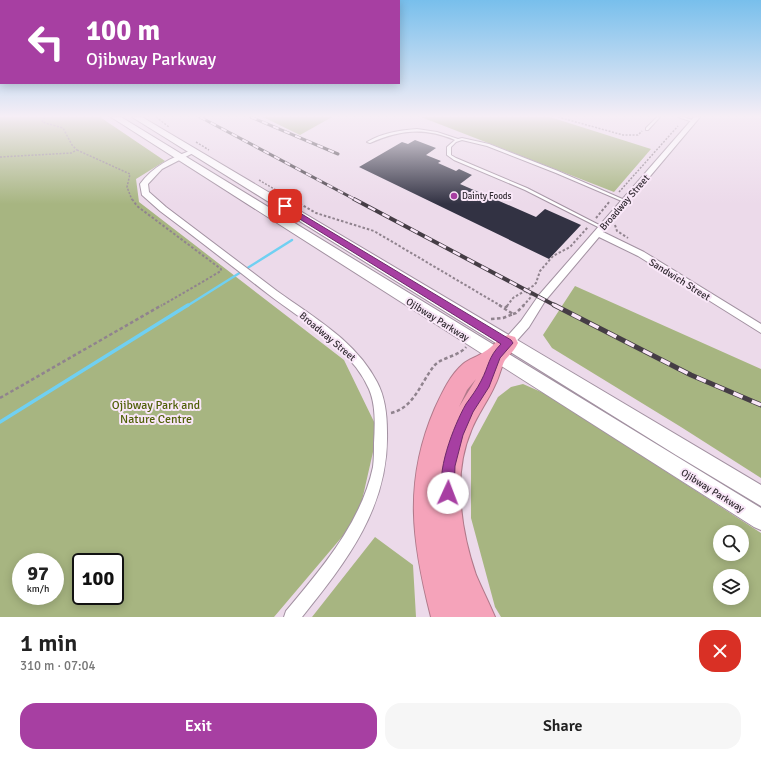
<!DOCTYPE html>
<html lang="en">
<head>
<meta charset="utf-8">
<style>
  body { margin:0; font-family:Signika,sans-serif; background:#f6f6f6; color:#222; height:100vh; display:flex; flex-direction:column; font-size:15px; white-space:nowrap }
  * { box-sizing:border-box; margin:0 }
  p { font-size:13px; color:#767676 }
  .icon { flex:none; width:22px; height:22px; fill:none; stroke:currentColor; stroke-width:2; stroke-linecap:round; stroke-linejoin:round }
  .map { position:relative; height:617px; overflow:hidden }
  .sheet { display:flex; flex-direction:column; background:#fff; flex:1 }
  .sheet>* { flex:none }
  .guide { position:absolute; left:0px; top:0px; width:400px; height:84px; box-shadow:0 2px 10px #0003; background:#a73fa2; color:#fff; overflow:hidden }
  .tools { position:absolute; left:713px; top:525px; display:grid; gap:8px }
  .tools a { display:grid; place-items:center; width:36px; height:36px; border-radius:50%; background:#fff; box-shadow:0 2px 10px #0003; font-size:20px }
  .speed { position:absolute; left:12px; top:553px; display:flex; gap:8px; font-size:20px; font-weight:700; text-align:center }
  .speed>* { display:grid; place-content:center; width:52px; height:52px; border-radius:50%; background:#fff; box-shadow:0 2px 10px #0003; line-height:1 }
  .speed small { font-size:10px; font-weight:400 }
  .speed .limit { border:2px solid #111; border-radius:6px; background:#fff; color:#111 }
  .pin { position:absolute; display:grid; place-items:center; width:34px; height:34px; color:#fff; margin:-17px; border-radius:8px; box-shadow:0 2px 6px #0006 }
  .me { position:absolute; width:44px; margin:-22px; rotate:2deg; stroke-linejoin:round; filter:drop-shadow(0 0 3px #0008) }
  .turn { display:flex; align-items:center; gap:14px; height:84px; padding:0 20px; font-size:18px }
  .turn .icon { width:52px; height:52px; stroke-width:2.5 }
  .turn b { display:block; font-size:28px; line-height:34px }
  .round { display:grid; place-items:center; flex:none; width:42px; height:42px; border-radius:16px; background:#f6f6f6 }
  .head { display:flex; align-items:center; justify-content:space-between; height:68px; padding:0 20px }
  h1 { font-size:24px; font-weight:600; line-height:30px }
  .primary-button { display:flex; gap:8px; margin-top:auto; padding:8px 20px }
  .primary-button a { flex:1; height:46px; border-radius:16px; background:#a73fa2; color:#fff; font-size:16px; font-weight:600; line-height:46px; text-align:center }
  .primary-button a+a { background:#f6f6f6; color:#222 }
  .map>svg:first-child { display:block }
</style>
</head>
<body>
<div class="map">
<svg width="761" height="617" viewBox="0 0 761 617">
  <rect width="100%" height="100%" fill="#ecdaea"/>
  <!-- green -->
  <path fill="#a7b581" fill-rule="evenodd" d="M 0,117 L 100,117 L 165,161 L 136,179 L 139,202 L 344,360 L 378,430 L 358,518 L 274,617 L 0,617 ZM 21,562 L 55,562 L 55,596 L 21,596 ZM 81,562 L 115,562 L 115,596 L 81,596 Z
    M 263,117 L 332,117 L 300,135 Z
    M 421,117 L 550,117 L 651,149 L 614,192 Z
    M 575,286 L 761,369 L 761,478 L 681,427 L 552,348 L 543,335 Z
    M 523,384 L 548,395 L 761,533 L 761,617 L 501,617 L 495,607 L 471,518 L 471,447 L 498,397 L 511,387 ZM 720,532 L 742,532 L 742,554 L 720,554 ZM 720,576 L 742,576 L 742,598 L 720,598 Z
    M 375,537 L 413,565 L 416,617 L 312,617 Z"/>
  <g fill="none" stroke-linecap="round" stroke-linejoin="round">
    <!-- stream-far1 -->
    <path stroke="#70d0f2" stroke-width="2.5" d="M 187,306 L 292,240"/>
    <!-- stream -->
    <path stroke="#70d0f2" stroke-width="3.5" d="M 0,422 L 188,305"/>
  </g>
  <!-- building -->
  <path fill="#323243" d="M 415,140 L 436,148 L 426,155 L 441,161 L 438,163 L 456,171 L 459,169 L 472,175 L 460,184 L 536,217 L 545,209 L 581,225 L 549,259 L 359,167 L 402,142 L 408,144 Z"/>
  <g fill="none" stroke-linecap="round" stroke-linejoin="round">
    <defs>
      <path id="lane" d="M 657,117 L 660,117 L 648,130 L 646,130 L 646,128 Z
        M 678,117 L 683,117 L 695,121 L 693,122 Z
        M 417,129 L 437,132 L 458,139 L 462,138 L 489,144 L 558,171 L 627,201 L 626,202 L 624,202 L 556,173 L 487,146 L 462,140 L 456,142 L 451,147 L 451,155 L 456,158 L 527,188 L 603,227 L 604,228 L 602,229 L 525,190 L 454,160 L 447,155 L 447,147 L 455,140 C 424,127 400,130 370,143 L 367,142 C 382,133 401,130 417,129 Z"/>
      <path id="street" d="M 694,117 L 700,117 L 603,232 L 644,252 L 761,324 L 761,333 L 638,256 L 599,237 L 545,301 L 529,327 L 512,346 L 508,347 L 504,346 L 503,343 L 504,340 L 521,321 L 539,295 Z
        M 192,150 L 197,151 L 162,169 L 148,184 L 149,192 L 166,207 C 203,235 240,263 277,291 C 313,317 356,341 377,382 C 385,397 387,414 387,432 C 389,507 347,561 302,617 L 284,617 L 286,611 C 322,568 361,523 373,467 C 374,459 374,451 374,443 C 375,425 376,405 369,389 C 352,349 302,320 268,294 C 232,266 196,238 160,211 L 142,195 L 140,184 C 153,166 171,158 192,150 Z"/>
      <path id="secondary" d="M 111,117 L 121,117 L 761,508 L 761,530 L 754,527 Z
        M 132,117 L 142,117 L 761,485 L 761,506 L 676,455 Z"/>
      <path id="highway" d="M 508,335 L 515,337 L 518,343 C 515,350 510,354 505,360 C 501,367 499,378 495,385 C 488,401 477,415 471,431 C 452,475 461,531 476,575 C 482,589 489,603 495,617 L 463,617 L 462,614 L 463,617 L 431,617 C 412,542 403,482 435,408 C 442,393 450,375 463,364 C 469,359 477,357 484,352 C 493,347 498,338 508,335 ZM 476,379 L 459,407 L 467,390 Z"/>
    </defs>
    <!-- lane casing -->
    <use href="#lane" stroke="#a291a1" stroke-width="2"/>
    <!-- street casing -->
    <use href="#street" stroke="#a291a1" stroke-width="2"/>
    <!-- secondary casing -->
    <use href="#secondary" stroke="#a291a1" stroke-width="2"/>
    <!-- highway casing -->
    <use href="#highway" stroke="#b0798a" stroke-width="2"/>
    <!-- path-far2 -->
    <path stroke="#90838e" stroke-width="1.5" stroke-dasharray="2 1.5" stroke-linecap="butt" d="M 156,117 L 169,127
      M 558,117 L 623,135 L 638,135 L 642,131
      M 196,142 L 209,150
      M 77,150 L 130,174 L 127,187 L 132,200
      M 0,157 L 71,153 L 77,150 L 72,145 L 63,128 L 42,122 L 45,117
      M 259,180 L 293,200
      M 619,192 L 678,126"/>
    <!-- path-far1 -->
    <path stroke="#90838e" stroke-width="2" stroke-dasharray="2.5 2" stroke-linecap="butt" d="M 132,199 L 137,206 L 221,269 L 221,271 L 161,306
      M 292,199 L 316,213 L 374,231 L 501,306
      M 596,218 L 610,201
      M 615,225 L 617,231 L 628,238
      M 507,306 L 513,298 L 533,286 L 536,283 L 540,271 L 553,256 L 570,247 L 588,227
      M 523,306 L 531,297 L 531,295 L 525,291"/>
    <!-- path -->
    <path stroke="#90838e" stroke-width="2.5" stroke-dasharray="3.5 2.5" stroke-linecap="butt" d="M 505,308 L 508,305
      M 513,314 L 516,313 L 524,305
      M 491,319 L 503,318 L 513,314 L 499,305
      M 0,398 L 162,305
      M 391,413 C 414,408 421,382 434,366 C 441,357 458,357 466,347"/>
    <!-- lane -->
    <use href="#lane" fill="#fff" fill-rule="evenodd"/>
    <!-- street -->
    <use href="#street" fill="#fff" fill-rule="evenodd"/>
    <!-- secondary -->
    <use href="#secondary" fill="#fff" fill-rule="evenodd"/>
    <!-- highway -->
    <use href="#highway" fill="#f5a3ba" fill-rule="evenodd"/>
    <defs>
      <path id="rail-far2" d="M 200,117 L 356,200
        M 251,117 L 338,154"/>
      <path id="rail-far1" d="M 354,199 L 556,306"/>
      <path id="rail" d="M 554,305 L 691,375 L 761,405"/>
    </defs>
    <!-- rail-far2 casing -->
    <use href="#rail-far2" stroke="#453d45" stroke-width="3"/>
    <!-- rail-far1 casing -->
    <use href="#rail-far1" stroke="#453d45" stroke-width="4"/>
    <!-- rail casing -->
    <use href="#rail" stroke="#453d45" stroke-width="5"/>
    <!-- rail-far2 -->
    <use href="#rail-far2" stroke="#f9e7f8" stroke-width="2" stroke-dasharray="6" stroke-linecap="butt"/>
    <!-- rail-far1 -->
    <use href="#rail-far1" stroke="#f9e7f8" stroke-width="2.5" stroke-dasharray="8" stroke-linecap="butt"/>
    <!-- rail -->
    <use href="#rail" stroke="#f9e7f8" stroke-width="3.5" stroke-dasharray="10" stroke-linecap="butt"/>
  </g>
  <!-- sky -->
  <linearGradient id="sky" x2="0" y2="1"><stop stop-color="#78bfec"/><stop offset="0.57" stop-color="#f6eef6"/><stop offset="1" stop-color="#f6eef6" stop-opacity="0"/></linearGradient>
  <rect width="761" height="204" fill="url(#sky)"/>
  <!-- route -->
  <path fill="#a73fa2" stroke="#6d2969" d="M 285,204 L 511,340 L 513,343 L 500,358 L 489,387 L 473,412 L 463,435 L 455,466 L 454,493 L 452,498 L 448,500 L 444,498 C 434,475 454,425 466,404 C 471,397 477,389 481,381 C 489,366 488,357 501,344 L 282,208 L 281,206 Z"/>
  <!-- markers -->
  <circle fill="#a73fa2" stroke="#f9e7f8" stroke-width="1.5" cx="454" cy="196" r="4"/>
  <g text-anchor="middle" stroke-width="4" stroke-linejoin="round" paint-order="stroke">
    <!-- far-poi labels -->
    <g font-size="9" fill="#312a31" stroke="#f9e7f8" text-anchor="start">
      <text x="462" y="199">Dainty Foods</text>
    </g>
    <!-- street labels -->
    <g font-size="10" fill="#312a31" stroke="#f9e7f8">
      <text transform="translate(624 202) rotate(-49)" y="4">Broadway Street</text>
      <text transform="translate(680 279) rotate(32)" y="4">Sandwich Street</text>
      <text transform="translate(438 319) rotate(32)" y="4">Ojibway Parkway</text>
      <text transform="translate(328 336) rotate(40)" y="4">Broadway Street</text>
      <text transform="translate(713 490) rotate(32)" y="4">Ojibway Parkway</text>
    </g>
    <!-- near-park labels -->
    <g font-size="12" fill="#506008" stroke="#f9e7f8">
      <text x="156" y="409">Ojibway Park and<tspan x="156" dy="14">Nature Centre</tspan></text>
    </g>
  </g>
</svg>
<div class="tools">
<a><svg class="icon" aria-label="search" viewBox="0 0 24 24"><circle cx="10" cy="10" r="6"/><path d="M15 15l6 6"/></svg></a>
<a><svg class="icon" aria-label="layers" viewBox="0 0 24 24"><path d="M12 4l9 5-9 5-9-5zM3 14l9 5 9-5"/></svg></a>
</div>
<div class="speed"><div>97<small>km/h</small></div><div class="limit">100</div></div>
<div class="pin" style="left:285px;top:206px;background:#d93025"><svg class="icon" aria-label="arrive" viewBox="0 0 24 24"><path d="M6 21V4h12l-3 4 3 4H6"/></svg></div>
<svg class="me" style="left:448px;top:493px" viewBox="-20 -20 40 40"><circle r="19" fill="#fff"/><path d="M0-13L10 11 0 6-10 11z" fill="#a73fa2"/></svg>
<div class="guide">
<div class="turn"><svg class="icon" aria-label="left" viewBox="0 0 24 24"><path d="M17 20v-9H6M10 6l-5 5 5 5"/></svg><div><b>100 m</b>Ojibway Parkway</div></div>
</div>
</div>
<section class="sheet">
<div class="head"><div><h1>1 min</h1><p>310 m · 07:04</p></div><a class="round" style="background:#d93025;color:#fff"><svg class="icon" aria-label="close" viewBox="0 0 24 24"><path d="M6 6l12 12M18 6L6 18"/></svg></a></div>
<div class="primary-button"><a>Exit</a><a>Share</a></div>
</section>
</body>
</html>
